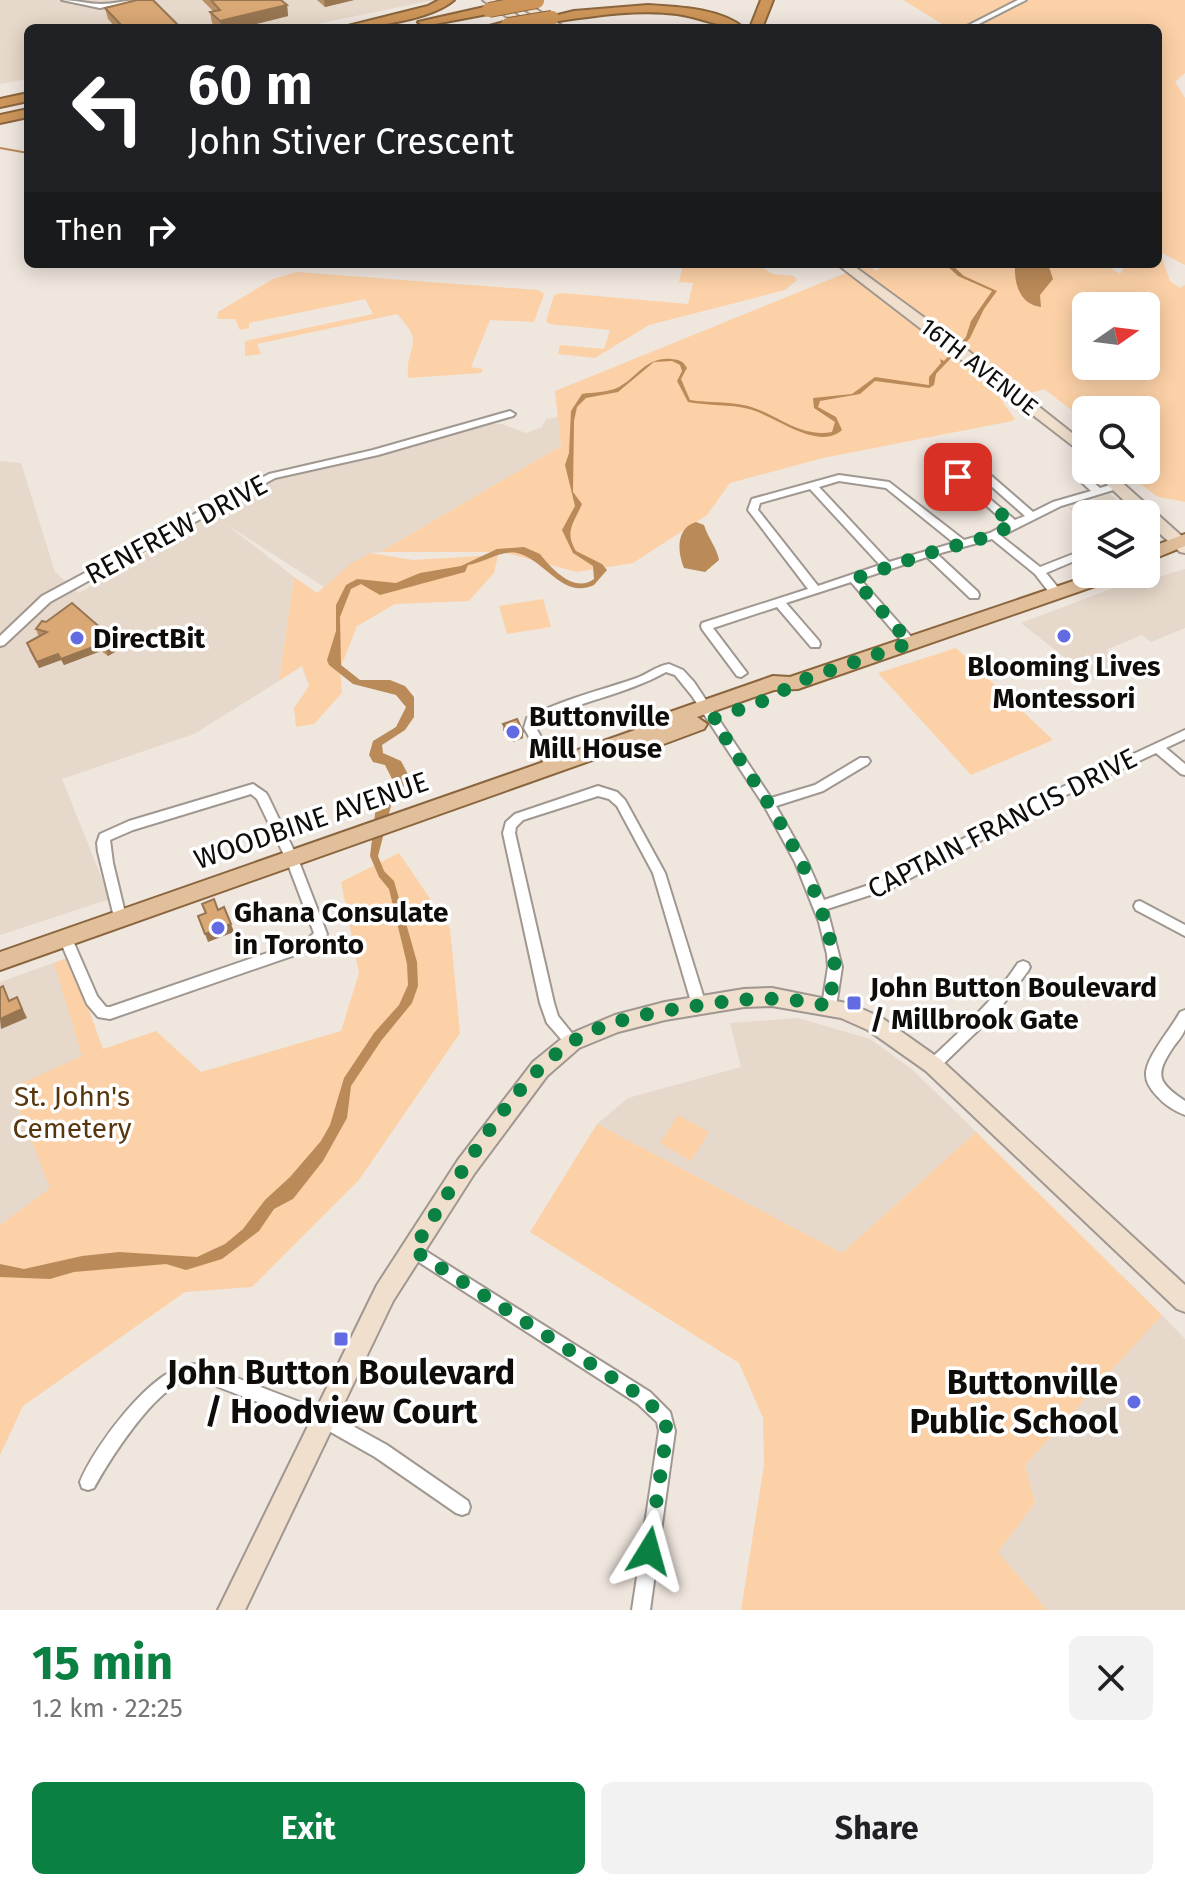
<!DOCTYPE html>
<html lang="en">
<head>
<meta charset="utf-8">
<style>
  body { margin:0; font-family:"Fira Sans",sans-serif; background:#f2f2f2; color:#202124; height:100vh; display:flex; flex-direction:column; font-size:30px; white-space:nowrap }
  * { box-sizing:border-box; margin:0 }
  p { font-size:26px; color:#757577 }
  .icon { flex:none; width:44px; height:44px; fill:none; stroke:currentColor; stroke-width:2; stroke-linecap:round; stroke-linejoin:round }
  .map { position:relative; height:1610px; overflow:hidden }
  .details { display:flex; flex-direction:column; background:#fff; flex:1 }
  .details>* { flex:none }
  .hud { position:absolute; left:24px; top:24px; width:1138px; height:244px; border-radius:12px; box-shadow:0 4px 20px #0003; background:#202124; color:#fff; overflow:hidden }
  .needle { width:52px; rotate:76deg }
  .fabs { position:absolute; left:1072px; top:292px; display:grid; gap:16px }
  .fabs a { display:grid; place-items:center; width:88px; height:88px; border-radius:12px; background:#fff; box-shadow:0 4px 20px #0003; font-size:40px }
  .pin { position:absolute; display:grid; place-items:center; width:68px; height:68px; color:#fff; margin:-34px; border-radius:16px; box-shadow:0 4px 12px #0006 }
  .me { position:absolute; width:88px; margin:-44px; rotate:8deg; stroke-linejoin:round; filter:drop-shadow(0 0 6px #0008) }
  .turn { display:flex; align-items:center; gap:28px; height:168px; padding:0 32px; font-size:36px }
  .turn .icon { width:104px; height:104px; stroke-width:2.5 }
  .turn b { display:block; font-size:56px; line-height:68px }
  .then { display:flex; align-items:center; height:76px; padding:0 32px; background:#0003; gap:16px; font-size:30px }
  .round { display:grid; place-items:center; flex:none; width:84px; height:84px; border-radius:12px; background:#f2f2f2 }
  .overview { display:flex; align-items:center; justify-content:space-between; height:136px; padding:0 32px }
  h1 { font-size:48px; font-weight:700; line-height:60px; color:#0b8043 }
  .action { display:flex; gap:16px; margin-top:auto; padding:16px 32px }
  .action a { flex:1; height:92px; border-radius:12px; background:#0b8043; color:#fff; font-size:32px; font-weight:700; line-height:92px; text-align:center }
  .action a+a { background:#f2f2f2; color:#202124 }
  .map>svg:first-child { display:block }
</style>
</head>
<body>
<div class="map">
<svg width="1185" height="1610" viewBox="0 0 1185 1610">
  <rect width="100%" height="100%" fill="#efe6de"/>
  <!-- built -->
  <path fill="#e6d8ca" d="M 0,0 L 434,0 L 297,28 L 28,28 L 28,79 L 0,84 Z
    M 558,417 L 561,446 L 380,552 L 371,553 L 324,587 L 226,524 L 294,577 L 279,681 L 194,734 L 62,779 L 110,899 L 0,935 L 0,461 L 21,463 L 55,572 L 79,593 L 275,479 L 360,461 L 486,424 L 502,424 L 526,433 L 542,427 L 546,419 Z
    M 1110,494 L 1132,514 L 1086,514 L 1086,523 L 1068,508 Z
    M 1185,569 L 1185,628 L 1151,642 L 1142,635 L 1106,650 L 1126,668 L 1093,680 L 1021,623 L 1119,586 L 1135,584 Z
    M 70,957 L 102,1049 L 140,1123 L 0,1225 L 0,982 Z
    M 798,1018 L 870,1039 L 913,1070 L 976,1132 L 842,1253 L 597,1124 L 628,1098 L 741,1067 L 730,1023 Z
    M 1162,1315 L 1185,1339 L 1185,1610 L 1047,1610 L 997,1552 L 1035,1503 L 1025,1465 Z"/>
  <!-- green -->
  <path fill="#fcd1a7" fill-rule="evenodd" d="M 903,0 L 1185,0 L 1185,73 L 1175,82 L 1185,98 L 1185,265 L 1160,252 L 1170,281 L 1180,288 L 1185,285 L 1185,502 L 1158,497 L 1122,470 L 1146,470 L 1146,410 L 1086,410 L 1086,421 L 1044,389 L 1002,401 L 1015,419 L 1012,421 L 823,458 L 730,483 L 707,515 L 633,563 L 577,572 L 502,552 L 380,552 L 561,446 L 555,391 L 868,264 L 876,271 L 885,264 L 1104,264 L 1120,274 L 1126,264 L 1158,264 L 1158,28 L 949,28 ZM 1086,306 L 1146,306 L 1146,366 L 1086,366 Z
    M 683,264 L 756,264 L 773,274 L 794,276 L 797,280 L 785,290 L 649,325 L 595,358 L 558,354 L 560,345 L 604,349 L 610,330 L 549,324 L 546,321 L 554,295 L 562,293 L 688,304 L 693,283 L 679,282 Z
    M 297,272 L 538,290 L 544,294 L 534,322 L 490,320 L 471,367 L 483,369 L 481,373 L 408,378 C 405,344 427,346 397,314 L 257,344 L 261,354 L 245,356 L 245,341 L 373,314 L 365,299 L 249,323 L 249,328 L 240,330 L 235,319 L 217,319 L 218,312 L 273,279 Z
    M 371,553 L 413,560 L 498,555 L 494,573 L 469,601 L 395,604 L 357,626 L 340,669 L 342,693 L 314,724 L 296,727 L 294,708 L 309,686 L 302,666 L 279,681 L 294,577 L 317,593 L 352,563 Z
    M 543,599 L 551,627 L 507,634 L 499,606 Z
    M 956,648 L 1053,740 L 971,775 L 878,673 Z
    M 399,853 L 450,928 L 460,1033 L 359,1180 L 252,1287 L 185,1292 L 23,1406 L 0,1455 L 0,1225 L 50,1188 L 11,1088 L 82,1056 L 54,963 L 70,957 L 103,1049 L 156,1031 L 201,1072 L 341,1031 L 359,973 L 341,882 Z
    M 678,1115 L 709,1132 L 691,1161 L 660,1143 Z
    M 597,1124 L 842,1253 L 976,1132 L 1162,1315 L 1025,1465 L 1035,1503 L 998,1552 L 1047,1610 L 741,1610 L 764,1465 L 763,1418 L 739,1363 L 530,1232 Z"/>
  <!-- water -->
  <path fill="#ba8a58" d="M 945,264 L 951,264 L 964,276 L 997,291 L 984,309 L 970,338 L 936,374 L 934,385 L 929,388 L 875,381 L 860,394 L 820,401 L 818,407 L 836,417 L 842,430 C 818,452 774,415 749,409 C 730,404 709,406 688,402 L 677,381 L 682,371 L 680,365 L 672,361 L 654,362 L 618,392 L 586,398 L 577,407 L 574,421 L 573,492 L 582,504 C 574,523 564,531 576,551 L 602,564 L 607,570 L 594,585 C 562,600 545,559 517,553 C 501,550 484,563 468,565 L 465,572 L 380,595 L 361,584 L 351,589 L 340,617 L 341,665 L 360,680 L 390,680 L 405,686 L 414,697 L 414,717 L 405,730 L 382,745 L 383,753 L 401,761 L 410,778 L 392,802 L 378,856 L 384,871 L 394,881 L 417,962 L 418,986 L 412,1003 L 381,1041 L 351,1086 L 347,1118 L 323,1161 L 293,1199 L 274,1209 L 259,1231 L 222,1259 L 186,1270 L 166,1264 L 74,1272 L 50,1279 L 0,1277 L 0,1264 L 24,1269 L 82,1256 L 119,1252 L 197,1257 L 225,1244 L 243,1229 L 265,1200 L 290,1177 L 321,1141 L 330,1125 L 344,1078 L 374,1033 L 399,1005 L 408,985 L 407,964 L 389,889 L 379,877 L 370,856 L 376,806 L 393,781 L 385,765 L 373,762 L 369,755 L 373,741 L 396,727 L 406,707 L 396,695 L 353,684 L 329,665 L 327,660 L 336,631 L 336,605 L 346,585 L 357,579 L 396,583 L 420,573 L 461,566 L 497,549 L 524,547 L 540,554 C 551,568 574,594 594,579 L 593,566 L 573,553 L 562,530 L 575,506 L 565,465 L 569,453 L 571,411 L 582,394 C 594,392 607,393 619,387 C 639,376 645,357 672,359 C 680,360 683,361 687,368 L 681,379 L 690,400 C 709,403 728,401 748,406 C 777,414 799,438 832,432 L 835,422 L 814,408 L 813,398 L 852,394 L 875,377 L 929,385 L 929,377 L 941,363 L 940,359 L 944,361 L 966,337 L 971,321 L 992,291 L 958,276 Z
    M 1015,264 L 1044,264 L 1049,267 L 1053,279 L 1040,295 L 1041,307 C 1019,304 1014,283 1015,264 Z
    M 696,522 L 704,525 C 708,538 717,548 719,560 L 705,572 L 684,568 C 677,551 676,528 696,522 Z"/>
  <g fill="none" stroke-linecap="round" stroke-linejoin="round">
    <!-- stream -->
    <path stroke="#ba8a58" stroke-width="2" d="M 0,148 L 28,153"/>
    <defs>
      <path id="street" d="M 62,0 C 75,0 88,4 101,4 C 114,4 127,0 140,0 L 100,8 Z
        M 1018,0 L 1026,0 L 971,28 L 963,28 Z
        M 510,411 L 515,414 L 513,416 L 378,455 L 275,478 L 50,602 L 4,645 L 0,646 L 0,636 L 42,596 L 269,474 L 373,450 Z
        M 955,463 L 980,466 L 1033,512 L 1053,502 L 1091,491 L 1075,476 L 1075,472 L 1081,472 L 1100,488 L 1117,483 L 1122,486 L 1120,488 L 1061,506 L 1001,536 L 1040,567 L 1086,549 L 1086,556 L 1046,573 L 1060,590 L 1061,593 L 1060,596 L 1052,596 L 1035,574 L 992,539 L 937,554 L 978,592 L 979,595 L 978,598 L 970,598 L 927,557 L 860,579 L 914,640 L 915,643 L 914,646 L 906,646 L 851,582 L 786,603 L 819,641 L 820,644 L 819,647 L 811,647 L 777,607 L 713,628 L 747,673 L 741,677 L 737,676 L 702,629 L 701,626 L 702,623 L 808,589 L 748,510 L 752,499 L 839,475 L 889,482 L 964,540 L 990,533 L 1007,524 L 949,472 L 949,468 ZM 958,469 L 974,471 L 1025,516 L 1015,520 L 961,475 ZM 839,481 L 886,488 L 954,543 L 889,562 L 819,487 ZM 810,489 L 880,565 L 818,586 L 758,510 L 760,503 Z
        M 669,664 L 683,670 L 694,682 L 771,798 L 815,785 L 860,758 L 868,758 L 870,761 L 868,764 L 823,791 L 776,806 L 807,861 L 824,900 L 884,880 L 1056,790 L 1185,730 L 1185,739 L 1166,748 L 1185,764 L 1185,775 L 1181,774 L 1156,753 L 1064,796 L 892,888 L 827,909 L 842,967 L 836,1006 L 834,1010 L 829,1012 L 824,1010 L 822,1006 L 828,967 L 827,954 L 819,922 L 795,862 L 765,807 L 692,696 L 675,675 L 666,672 C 625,695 578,701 536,723 L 536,728 L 558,767 L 556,770 L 548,770 L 524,728 L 527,718 C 561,700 598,691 634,679 C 647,675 656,666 669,664 Z
        M 253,784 L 266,793 L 268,796 L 298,859 L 327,934 L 318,947 L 110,1019 L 98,1017 L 87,1004 L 59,938 L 60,934 L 65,933 L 70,934 L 97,996 L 106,1007 L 110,1007 L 308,939 L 314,933 L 286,859 L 257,799 L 251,794 L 133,830 L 110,840 L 113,863 L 126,917 L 125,921 L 120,922 L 115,921 L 114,917 L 98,852 L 97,843 L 100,834 L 129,821 Z
        M 598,786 L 617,792 L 625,800 L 665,873 L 706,1005 L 704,1009 L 699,1011 L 694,1009 L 692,1005 L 653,873 L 617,806 L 609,799 L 598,796 L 523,820 L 516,827 L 515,833 L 554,1003 L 558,1016 L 579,1042 L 577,1046 L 572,1048 L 567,1046 L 547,1023 L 540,1003 L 503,833 L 506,822 L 515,814 Z
        M 1140,901 L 1185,925 L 1185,936 L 1136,910 L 1134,906 L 1136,902 Z
        M 1023,961 L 1028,963 L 1030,967 L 1028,971 L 998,1011 L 938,1069 L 933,1071 L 928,1069 L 926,1065 L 928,1061 C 961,1031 993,1001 1018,963 Z
        M 1185,1010 C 1185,1016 1185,1024 1185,1029 C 1183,1035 1178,1041 1174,1046 C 1155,1074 1156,1082 1185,1101 L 1185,1115 C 1175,1111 1165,1105 1158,1097 C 1152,1091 1146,1083 1146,1075 C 1145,1058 1172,1028 1180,1012 Z
        M 413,1243 L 650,1392 L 670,1412 L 675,1431 L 650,1610 L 632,1610 L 659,1431 L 657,1422 L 638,1404 L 408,1255 L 406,1250 L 408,1245 Z
        M 191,1364 L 203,1365 L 331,1414 L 387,1445 L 468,1501 L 470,1507 L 468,1513 L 462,1515 L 456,1513 L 375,1457 L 320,1426 L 203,1381 C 197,1380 190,1379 184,1381 C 152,1393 110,1459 94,1488 L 88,1490 L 82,1488 L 80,1482 C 94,1447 151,1369 191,1364 Z"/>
      <path id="secondary" d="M 483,0 L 495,0 L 535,28 L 523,28 Z
        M 510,0 L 522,0 L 565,28 L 553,28 Z
        M 837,264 L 851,264 L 952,338 L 1086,444 L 1086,456 Z
        M 1092,470 L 1108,470 L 1185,539 L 1185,553 L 1180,552 L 1146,521 L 1146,514 L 1138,514 Z
        M 772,988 L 851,1004 L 882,1018 L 940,1059 L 1185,1285 L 1185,1312 L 1177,1309 L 926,1071 L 868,1030 L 841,1018 L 772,1006 L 744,1007 L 665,1020 L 618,1032 L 579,1048 L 547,1076 L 474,1174 L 393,1301 L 245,1610 L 218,1610 L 377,1285 L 458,1160 L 533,1062 L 565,1036 L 615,1015 L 665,1002 L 744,989 Z"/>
      <path id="primary" d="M 1185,534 L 1185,546 L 1146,562 L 1146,549 Z
        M 1094,574 L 1121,574 L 1118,578 L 798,689 L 774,690 L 697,717 L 707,724 L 704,729 L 661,745 L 643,742 L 0,970 L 0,952 L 635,730 L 647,720 L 773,676 L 790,677 Z"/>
      <path id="highway" d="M 439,0 L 454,0 C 431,20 370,28 340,28 L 428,6 Z
        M 761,0 L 773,0 L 762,28 L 750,28 Z
        M 648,5 C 679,7 719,8 744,28 C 721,28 700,17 677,14 C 636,9 593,16 552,22 L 546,18 L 574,11 Z
        M 489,6 L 495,10 L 493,13 L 424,26 L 418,22 Z
        M 508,21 L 514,25 L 512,28 L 482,28 Z
        M 28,93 L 28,101 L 0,107 L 0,99 Z
        M 28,109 L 28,117 L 0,123 L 0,115 Z"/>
    </defs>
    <!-- street casing -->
    <use href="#street" stroke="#9f9790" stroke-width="4"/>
    <!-- secondary casing -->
    <use href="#secondary" stroke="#9f9790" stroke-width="4"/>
    <!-- primary casing -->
    <use href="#primary" stroke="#8a653d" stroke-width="4"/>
    <!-- highway casing -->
    <use href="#highway" stroke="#8a653d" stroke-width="4"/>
    <!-- street -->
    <use href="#street" fill="#fff" fill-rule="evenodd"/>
    <!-- secondary -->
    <use href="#secondary" fill="#f0dfcd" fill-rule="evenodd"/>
    <!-- primary -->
    <use href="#primary" fill="#e1bf9b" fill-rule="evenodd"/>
    <!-- highway -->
    <use href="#highway" fill="#cd9559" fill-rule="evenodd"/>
    <defs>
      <path id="highway-bridge" d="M 489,10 L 537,1
        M 508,25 L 552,18"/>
    </defs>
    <!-- highway-bridge casing -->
    <use href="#highway-bridge" stroke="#8a653d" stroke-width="16" stroke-linecap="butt"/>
    <!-- highway-bridge -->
    <use href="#highway-bridge" stroke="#cd9559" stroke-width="14"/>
  </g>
  <!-- wall -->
  <path fill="#bb9065" d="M 202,0 L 281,0 L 287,5 L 288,16 L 240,28 L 217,28 L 212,23 L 210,12 L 213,11 Z
    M 317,0 L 354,0 L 325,7 Z
    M 105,8 L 180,27 L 180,28 L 116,28 L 108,19 Z
    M 36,629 L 120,649 L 108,656 L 101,651 L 64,665 L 61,660 L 39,668 L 29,650 L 40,636 L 38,635 Z
    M 503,724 L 523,732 L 523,738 L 513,742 L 503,730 Z"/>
  <!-- shaded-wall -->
  <path fill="#987652" d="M 324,0 L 354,0 L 325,7 Z
    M 287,5 L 288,16 L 240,28 L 221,28 L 220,21 Z
    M 118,643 L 120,649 L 108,656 L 106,650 Z
    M 98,645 L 101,651 L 64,665 L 61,659 Z
    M 58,654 L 61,660 L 39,668 L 37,662 Z
    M 523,732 L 523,738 L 513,742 L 513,736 Z
    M 231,924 L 234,932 L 208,942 L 205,934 Z
    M 17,997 L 27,1018 L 1,1029 L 0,1019 Z"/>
  <!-- building -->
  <path fill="#d9a875" stroke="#987652" stroke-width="2" d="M 137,0 L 153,0 L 180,27 L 172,28 L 124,28 L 105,8 Z
    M 211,0 L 281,0 L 287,5 L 220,21 L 210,12 L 220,10 Z
    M 72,603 L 118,643 L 106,650 L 98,645 L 61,659 L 58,654 L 37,662 L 27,643 L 47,632 L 36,629 L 42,621 L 46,622 Z
    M 517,719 L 523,732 L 513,736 L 503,724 Z
    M 214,899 L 218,910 L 224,907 L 231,924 L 205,934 L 198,916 L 206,913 L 202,904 Z
    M 3,986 L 9,1001 L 17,997 L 22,1009 L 0,1019 L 0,988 Z"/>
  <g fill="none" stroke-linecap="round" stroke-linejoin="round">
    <!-- route -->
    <path stroke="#0b8043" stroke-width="14" stroke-dasharray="0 25.2" d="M 649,1551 L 667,1431 L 664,1418 L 644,1398 L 413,1250 C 454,1186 509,1083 572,1042 C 607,1019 656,1012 695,1006 C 745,998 779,995 829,1006 L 835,967 L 833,954 C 816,865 761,793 713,719 L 777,696 L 791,684 L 910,643 L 854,579 L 929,553 L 994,535 L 1013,524 L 958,477"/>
  </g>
  <!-- markers -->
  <g fill="#636be3" stroke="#fff" stroke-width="3">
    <circle cx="1064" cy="636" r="8"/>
    <circle cx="77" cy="638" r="8"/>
    <circle cx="513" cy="732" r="8"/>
    <circle cx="218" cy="928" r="8"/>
    <rect x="846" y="995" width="16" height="16" rx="4"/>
    <rect x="333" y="1331" width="16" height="16" rx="4"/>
    <circle cx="1134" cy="1402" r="8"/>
  </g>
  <g text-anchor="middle" stroke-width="7" stroke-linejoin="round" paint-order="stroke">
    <!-- far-street labels -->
    <g font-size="24" fill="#0f0c0a" stroke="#fff">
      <text transform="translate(979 367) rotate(38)" y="8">16TH AVENUE</text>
    </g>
    <!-- street labels -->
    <g font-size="28" fill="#0f0c0a" stroke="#fff">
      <text transform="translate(176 529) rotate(-28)" y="10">RENFREW DRIVE</text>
      <text transform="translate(311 820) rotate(-19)" y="10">WOODBINE AVENUE</text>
      <text transform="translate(1002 823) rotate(-27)" y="10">CAPTAIN FRANCIS DRIVE</text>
    </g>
    <!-- poi labels -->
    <g font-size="28" font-weight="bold" fill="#0f0c0a" stroke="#fff" text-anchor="start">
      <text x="93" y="648">DirectBit</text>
      <text x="1064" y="676" text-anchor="middle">Blooming Lives<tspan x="1064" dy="32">Montessori</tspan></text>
      <text x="529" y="726">Buttonville<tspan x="529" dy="32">Mill House</tspan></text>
      <text x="234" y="922">Ghana Consulate<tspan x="234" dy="32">in Toronto</tspan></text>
      <text x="870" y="997">John Button Boulevard<tspan x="870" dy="32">/ Millbrook Gate</tspan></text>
    </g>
    <!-- park labels -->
    <g font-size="28" fill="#58370e" stroke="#fff">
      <text x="72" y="1106">St. John's<tspan x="72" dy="32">Cemetery</tspan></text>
    </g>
    <!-- near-poi labels -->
    <g font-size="34" font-weight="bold" fill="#0f0c0a" stroke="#fff">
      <text x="341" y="1384">John Button Boulevard<tspan x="341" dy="39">/ Hoodview Court</tspan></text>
      <text x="1118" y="1394" text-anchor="end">Buttonville<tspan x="1118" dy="39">Public School</tspan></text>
    </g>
  </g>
</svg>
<div class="fabs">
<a><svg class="needle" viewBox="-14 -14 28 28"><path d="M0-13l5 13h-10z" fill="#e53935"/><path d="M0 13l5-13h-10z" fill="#757577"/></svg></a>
<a><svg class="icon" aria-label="search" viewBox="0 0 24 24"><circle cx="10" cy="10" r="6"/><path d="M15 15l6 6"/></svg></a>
<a><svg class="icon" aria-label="layers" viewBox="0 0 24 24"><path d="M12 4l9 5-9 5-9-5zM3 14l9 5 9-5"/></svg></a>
</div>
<div class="pin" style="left:958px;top:477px;background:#d93025"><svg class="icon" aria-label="arrive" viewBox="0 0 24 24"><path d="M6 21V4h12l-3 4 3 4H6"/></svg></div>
<svg class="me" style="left:649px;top:1551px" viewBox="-20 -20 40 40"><path d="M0-17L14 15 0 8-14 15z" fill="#0b8043" stroke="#fff" stroke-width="4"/></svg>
<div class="hud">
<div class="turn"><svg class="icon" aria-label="left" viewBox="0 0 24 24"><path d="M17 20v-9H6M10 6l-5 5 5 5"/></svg><div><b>60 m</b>John Stiver Crescent</div></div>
<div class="then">Then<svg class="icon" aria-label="right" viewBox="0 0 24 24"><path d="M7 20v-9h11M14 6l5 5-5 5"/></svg></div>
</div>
</div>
<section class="details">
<div class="overview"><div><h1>15 min</h1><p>1.2 km · 22:25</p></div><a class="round"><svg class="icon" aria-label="close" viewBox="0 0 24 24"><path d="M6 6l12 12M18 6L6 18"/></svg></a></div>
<div class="action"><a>Exit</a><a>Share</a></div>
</section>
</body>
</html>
